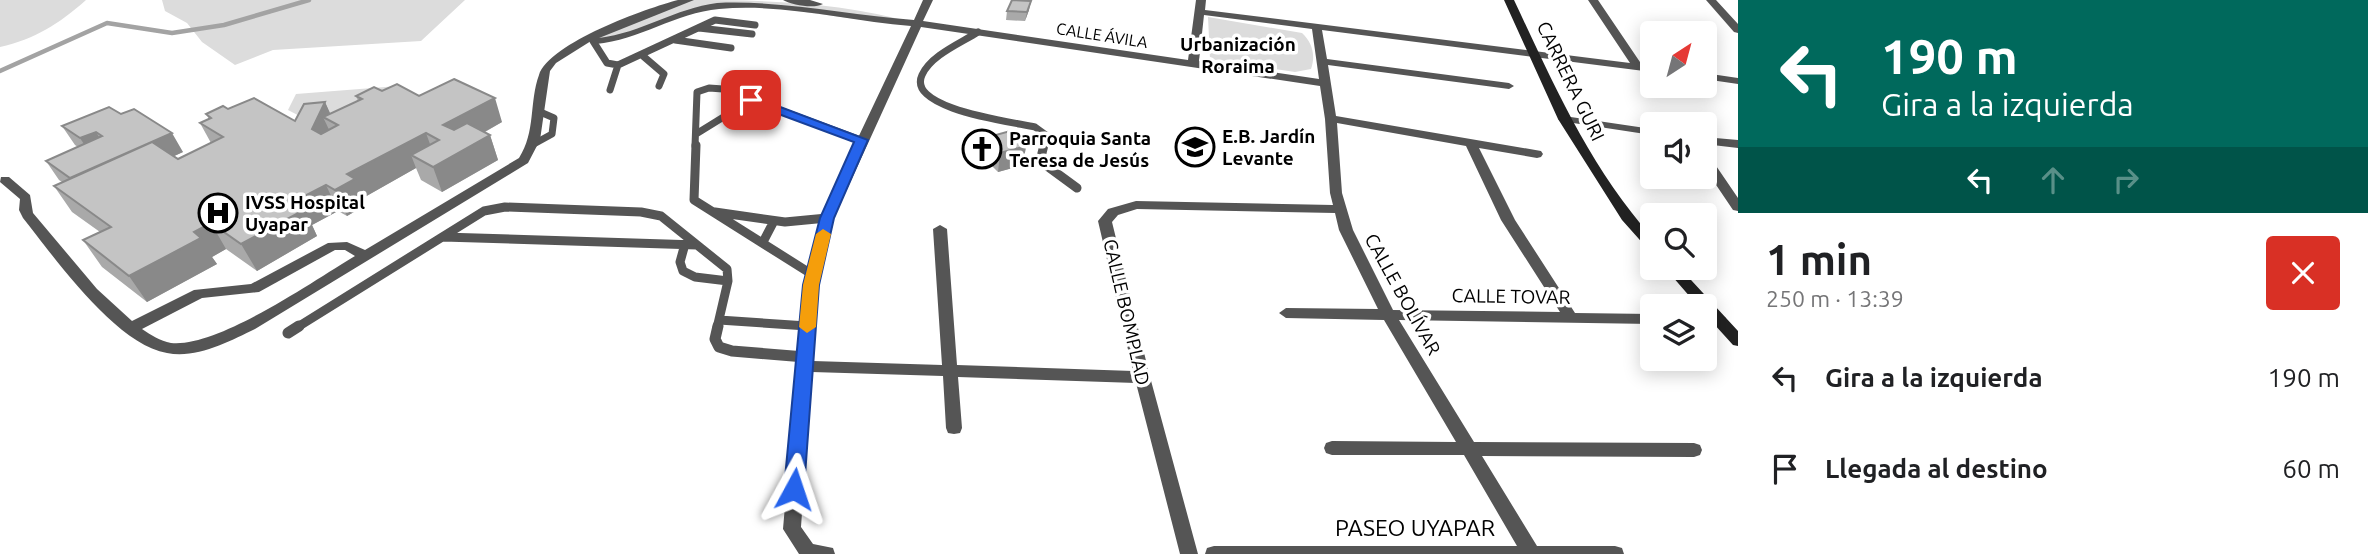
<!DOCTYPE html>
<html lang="es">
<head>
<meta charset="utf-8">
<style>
  body { margin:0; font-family:Ubuntu,sans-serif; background:#f6f6f6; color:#202124; height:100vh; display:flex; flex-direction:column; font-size:26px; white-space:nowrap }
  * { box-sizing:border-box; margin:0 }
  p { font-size:23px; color:#757577 }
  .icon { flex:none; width:38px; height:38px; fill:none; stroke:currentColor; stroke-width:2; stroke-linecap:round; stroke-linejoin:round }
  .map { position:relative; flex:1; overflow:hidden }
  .details { display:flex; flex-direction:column; background:#fff; width:630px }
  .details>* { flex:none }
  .top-card { background:#00695c; color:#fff; overflow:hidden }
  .needle { width:46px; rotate:36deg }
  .fabs { position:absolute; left:1640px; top:21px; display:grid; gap:14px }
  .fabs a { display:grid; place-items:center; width:77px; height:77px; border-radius:7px; background:#fff; box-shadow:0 4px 18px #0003; font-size:35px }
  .pin { position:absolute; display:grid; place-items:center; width:60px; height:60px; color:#fff; margin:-30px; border-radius:14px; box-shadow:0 4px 10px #0006 }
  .me { position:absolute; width:77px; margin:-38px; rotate:5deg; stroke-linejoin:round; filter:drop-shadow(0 0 5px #0008) }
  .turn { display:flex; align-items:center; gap:24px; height:147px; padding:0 28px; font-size:32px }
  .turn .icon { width:91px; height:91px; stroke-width:2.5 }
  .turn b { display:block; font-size:49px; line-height:60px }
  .lanes { display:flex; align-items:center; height:66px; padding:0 28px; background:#0003; justify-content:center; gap:35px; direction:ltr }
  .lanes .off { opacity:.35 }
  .round { display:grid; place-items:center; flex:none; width:74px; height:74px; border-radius:7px; background:#f6f6f6 }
  .summary { display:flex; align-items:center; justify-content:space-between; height:119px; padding:0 28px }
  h1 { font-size:42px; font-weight:600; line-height:52px }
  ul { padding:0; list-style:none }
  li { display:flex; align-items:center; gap:21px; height:91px; padding:0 28px }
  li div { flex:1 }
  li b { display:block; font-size:26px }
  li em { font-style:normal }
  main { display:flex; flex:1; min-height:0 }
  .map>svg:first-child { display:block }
</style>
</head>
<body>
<main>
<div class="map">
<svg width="1738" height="554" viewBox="0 0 1738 554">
  <rect width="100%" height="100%" fill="#fff"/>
  <!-- green -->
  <path fill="#dcdcdc" d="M 0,0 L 86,0 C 59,24 35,39 0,47 Z
    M 162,0 L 465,0 L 421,41 L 273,50 L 235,65 L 202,42 L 187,23 L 165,11 Z
    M 689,0 C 767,0 840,2 915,23 L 871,21 L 760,6 L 702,8 L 631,34 L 584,41 Z
    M 1208,17 L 1302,33 C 1312,42 1316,55 1311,69 L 1295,72 L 1210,59 Z
    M 398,86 L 313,123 L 288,110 L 296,94 Z"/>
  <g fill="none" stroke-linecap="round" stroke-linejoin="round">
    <!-- stream -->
    <path stroke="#a3a3a3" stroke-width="4.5" d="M 0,71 L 107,23 L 172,33 L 224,25 L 309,0"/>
    <!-- lane-far2 -->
    <path stroke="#555" stroke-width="7" d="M 699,28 L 752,34
      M 978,32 C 961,43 931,55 922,75 C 906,109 1013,122 1035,127 L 1046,135 L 1043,146
      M 675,40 L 731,48
      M 593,41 L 607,63 L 618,65 L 715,20 L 755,25
      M 643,56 L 664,74 L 659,86
      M 610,90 L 618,65
      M 696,134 L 751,100
      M 532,145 L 552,134 L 554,118 L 538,111
      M 695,146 L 697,92 L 709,88 L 723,89 L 861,140"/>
    <!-- lane-far1 -->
    <path stroke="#555" stroke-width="9" d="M 696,145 L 694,200 L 813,275
      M 1044,145 L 1041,157 L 1047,166 L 1077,188
      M 715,212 L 785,222 L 827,218
      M 443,237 L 697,245
      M 763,242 L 774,221
      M 685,244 L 680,262 L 683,271 L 695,277 L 728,281
      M 719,320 L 807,326
      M 296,328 L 484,211 L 505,207 L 641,212 L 661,216 L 727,269 L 728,281 L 717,328"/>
    <!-- lane -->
    <path stroke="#555" stroke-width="11" d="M 718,326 L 715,339 L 719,347 L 732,351 L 805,357
      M 288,333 L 299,326"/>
    <!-- street -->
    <path fill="#555" fill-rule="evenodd" d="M 678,0 L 694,0 L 599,38 C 641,33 676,8 717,3 C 782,0 849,15 914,20 L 923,0 L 933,0 L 923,21 L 1188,60 L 1196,0 L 1206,0 L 1205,10 L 1630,63 L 1588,0 L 1598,0 L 1642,65 L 1652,66 L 1652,72 L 1322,30 L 1327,59 L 1509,83 L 1514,86 L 1509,89 L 1328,65 L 1336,116 L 1541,151 L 1543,154 L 1541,157 L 1537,158 L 1479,148 L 1515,220 L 1575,313 L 1652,314 L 1652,324 L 1399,320 L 1474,442 L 1694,443 L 1700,445 L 1702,450 L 1700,455 L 1694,457 L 1482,456 L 1537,546 L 1615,546 L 1622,548 L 1624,554 L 1205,554 L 1207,548 L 1214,546 L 1517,546 L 1464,455 L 1332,455 L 1326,453 L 1324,448 L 1326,443 L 1332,441 L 1456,442 L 1384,320 L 1286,318 L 1279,313 L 1286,308 L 1378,309 L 1339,230 L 1335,213 L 1137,209 L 1118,215 L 1112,222 L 1150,377 L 1198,554 L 1180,554 L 1136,383 L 958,377 L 962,428 L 960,433 L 954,434 L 948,433 L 946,428 L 943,376 L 812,372 L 801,527 L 813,544 L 833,548 L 835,554 L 799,554 L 783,529 L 804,285 L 820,218 L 911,26 C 848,21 783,3 719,9 C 676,13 639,40 596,44 L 591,41 L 556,63 L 550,71 L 540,140 L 528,163 L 255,329 C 230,341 197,359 167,353 C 115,344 55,258 23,218 L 19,210 L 20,199 L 0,182 L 1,177 L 9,177 L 30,195 L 33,213 L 97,289 L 132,321 L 194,290 L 251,284 L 328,243 L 347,242 L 365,250 L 519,158 C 536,132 529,102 539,75 C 549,43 647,8 678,0 ZM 1204,15 L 1312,29 L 1319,79 L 1199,61 ZM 921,27 L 1320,86 L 1325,119 L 1330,193 L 1333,205 L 1136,201 L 1108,209 L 1098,221 L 1133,371 L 957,365 L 947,229 L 940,225 L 933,229 L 942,365 L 813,361 L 818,285 L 834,218 ZM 1337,123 L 1466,146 L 1501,220 L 1560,312 L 1393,310 L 1353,230 L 1342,193 ZM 335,250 L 345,250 L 355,256 C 313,281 218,348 171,343 C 160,341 151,335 142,329 L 202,298 L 259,292 Z
      M 783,0 L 810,0 L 823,4 C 814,9 792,5 783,0 Z
      M 1706,0 L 1716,0 L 1738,24 L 1738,33 L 1734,32 Z
      M 1704,73 L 1738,78 L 1738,84 L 1704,79 Z
      M 1564,116 L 1652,129 L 1652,135 L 1560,121 L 1558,119 Z
      M 1704,137 L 1738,140 L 1738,148 L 1704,144 Z
      M 1704,154 L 1708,154 L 1738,198 L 1738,211 L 1733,210 L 1704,167 Z
      M 1704,316 L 1725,317 L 1727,321 L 1725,325 L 1704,326 Z"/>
    <!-- secondary -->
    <path fill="#222" fill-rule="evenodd" d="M 1504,0 L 1514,0 C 1553,83 1590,168 1652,237 L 1652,249 L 1647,248 L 1622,220 L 1558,119 Z
      M 1665,268 L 1680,268 L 1738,331 L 1738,346 L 1733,345 L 1704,313 L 1704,306 L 1698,306 Z"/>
  </g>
  <!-- wall -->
  <path fill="#a9a9a9" d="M 1029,10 L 1025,21 L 1006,20 L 1007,11 Z
    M 382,91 L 419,96 L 502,122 L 485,132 L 490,135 L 498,160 L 442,192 L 421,180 L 416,168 L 363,198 L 366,205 L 347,216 L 338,211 L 312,225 L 317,236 L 257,271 L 226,249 L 212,257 L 217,264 L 147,302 L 102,267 L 83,240 L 100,232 L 72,212 L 54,186 L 62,182 L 59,180 L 46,161 L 78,147 L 75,145 L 62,126 L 109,107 L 183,152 L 174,156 L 178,159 L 211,143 L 200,123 L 209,119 L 206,114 L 228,109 L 295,121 L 325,102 L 330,114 L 358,101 L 356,96 Z
    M 985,138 L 1026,146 L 1023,165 L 998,172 L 983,157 Z"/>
  <!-- shaded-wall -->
  <path fill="#898989" d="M 1031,1 L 1029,10 L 1025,21 L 1027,12 Z
    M 495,98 L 502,122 L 452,150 L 443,125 Z
    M 325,102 L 335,124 L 323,117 L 332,136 L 323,154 L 312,129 Z
    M 96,132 L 108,151 L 93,158 L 80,138 Z
    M 172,133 L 183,152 L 83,198 L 70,178 Z
    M 426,133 L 435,158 L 411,155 L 416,168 L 363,198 L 366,205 L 347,216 L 335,190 L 347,174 Z
    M 490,135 L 498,160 L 442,192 L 433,167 Z
    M 1026,146 L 1023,165 L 998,172 L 1000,153 Z
    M 326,185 L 338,211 L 312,225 L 317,236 L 257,271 L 241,244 L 293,202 Z
    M 211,223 L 226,249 L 212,257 L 217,264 L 147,302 L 129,276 L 194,232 Z"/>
  <!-- building -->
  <path fill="#c4c4c4" stroke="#898989" stroke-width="2" d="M 1012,0 L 1031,1 L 1027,12 L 1007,11 Z
    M 454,79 L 495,98 L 443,125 L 454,130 L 467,123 L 490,135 L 433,167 L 411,155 L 439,140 L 426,133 L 347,174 L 355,179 L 335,190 L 326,185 L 293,202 L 304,210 L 241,244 L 211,223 L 194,232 L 201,238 L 129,276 L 83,240 L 111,227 L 54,186 L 152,142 L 178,159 L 223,137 L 200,123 L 211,118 L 206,114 L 223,106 L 228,109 L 254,98 L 295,121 L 304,104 L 325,102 L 312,129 L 321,134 L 338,125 L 323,117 L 362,99 L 356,96 L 374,87 L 382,91 L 397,84 L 419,96 Z
    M 109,107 L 121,114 L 134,109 L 172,133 L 70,178 L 46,161 L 102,136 L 96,132 L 80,138 L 62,126 Z
    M 1010,131 L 1026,146 L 1000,153 L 985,138 Z"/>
  <!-- route -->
  <path fill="#2563eb" stroke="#184099" stroke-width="2" d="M 751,96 L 868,140 L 834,218 L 819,285 L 804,489 L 801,495 L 787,495 L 784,489 L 803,285 L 820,218 L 854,142 L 746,102 L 745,100 Z"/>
  <!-- slow -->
  <path fill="#f59e0b" d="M 823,229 L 831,234 L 819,285 L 816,327 L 807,333 L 799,327 L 803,285 L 816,234 Z"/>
  <!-- icons -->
  <defs>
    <symbol id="school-ring" viewBox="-11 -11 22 22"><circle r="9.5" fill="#fff" stroke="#000" stroke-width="1.5"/><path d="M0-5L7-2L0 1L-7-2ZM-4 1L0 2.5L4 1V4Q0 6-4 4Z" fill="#000"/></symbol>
    <symbol id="church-ring" viewBox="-11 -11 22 22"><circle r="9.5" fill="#fff" stroke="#000" stroke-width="1.5"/><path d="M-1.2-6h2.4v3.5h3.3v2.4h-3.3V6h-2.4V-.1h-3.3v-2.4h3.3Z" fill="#000"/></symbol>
    <symbol id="hospital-ring" viewBox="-11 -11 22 22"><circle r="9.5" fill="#fff" stroke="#000" stroke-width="1.5"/><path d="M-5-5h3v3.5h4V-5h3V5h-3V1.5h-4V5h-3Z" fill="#000"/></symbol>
  </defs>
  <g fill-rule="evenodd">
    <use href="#school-ring" x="1173" y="125" width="44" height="44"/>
    <use href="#church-ring" x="960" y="127" width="44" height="44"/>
    <use href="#hospital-ring" x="196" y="191" width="44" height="44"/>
  </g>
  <g text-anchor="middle" stroke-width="7" stroke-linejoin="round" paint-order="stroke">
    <!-- far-street labels -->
    <g font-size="16" fill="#000" stroke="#fff">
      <text transform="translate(1102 35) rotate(9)" y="6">CALLE ÁVILA</text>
    </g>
    <!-- far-quarter labels -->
    <g font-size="19" font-weight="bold" fill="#000" stroke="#fff">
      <text x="1238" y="51">Urbanización<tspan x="1238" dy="22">Roraima</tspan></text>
    </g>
    <!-- street labels -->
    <g font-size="19" fill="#000" stroke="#fff">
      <text transform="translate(1571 81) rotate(64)" y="7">CARRERA GURI</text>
      <text transform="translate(1403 294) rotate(61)" y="7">CALLE BOLÍVAR</text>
      <text transform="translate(1511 296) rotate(1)" y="7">CALLE TOVAR</text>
      <text transform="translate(1127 312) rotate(77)" y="7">CALLE BOMPLAD</text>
    </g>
    <!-- poi labels -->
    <g font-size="19" font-weight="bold" fill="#000" stroke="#fff" text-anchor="start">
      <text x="1222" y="143">E.B. Jardín<tspan x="1222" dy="22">Levante</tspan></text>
      <text x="1009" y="145">Parroquia Santa<tspan x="1009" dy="22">Teresa de Jesús</tspan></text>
      <text x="245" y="209">IVSS Hospital<tspan x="245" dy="22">Uyapar</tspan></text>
    </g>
    <!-- near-street labels -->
    <g font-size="23" fill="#000" stroke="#fff">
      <text x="1415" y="536">PASEO UYAPAR</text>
    </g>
  </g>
</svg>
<div class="fabs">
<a><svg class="needle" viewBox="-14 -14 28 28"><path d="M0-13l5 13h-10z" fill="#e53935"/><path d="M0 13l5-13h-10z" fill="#757577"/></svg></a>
<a><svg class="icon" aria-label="sound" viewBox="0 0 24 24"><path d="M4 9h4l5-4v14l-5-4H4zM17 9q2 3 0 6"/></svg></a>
<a><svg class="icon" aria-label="search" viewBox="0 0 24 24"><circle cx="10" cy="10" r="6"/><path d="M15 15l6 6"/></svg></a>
<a><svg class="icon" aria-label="layers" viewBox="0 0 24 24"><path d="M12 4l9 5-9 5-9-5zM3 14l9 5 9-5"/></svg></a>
</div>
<div class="pin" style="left:751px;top:100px;background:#d93025"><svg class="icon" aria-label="arrive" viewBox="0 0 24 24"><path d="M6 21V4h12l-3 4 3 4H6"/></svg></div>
<svg class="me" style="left:794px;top:489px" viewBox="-20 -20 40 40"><path d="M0-17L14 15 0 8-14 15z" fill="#2563eb" stroke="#fff" stroke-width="4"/></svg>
</div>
<section class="details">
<div class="top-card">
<div class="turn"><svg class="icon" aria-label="left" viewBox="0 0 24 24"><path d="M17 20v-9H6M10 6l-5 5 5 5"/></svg><div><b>190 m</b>Gira a la izquierda</div></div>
<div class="lanes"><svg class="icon" aria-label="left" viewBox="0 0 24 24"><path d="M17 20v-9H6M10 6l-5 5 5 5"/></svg><svg class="icon off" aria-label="ahead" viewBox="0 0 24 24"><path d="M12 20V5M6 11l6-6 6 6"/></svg><svg class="icon off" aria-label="right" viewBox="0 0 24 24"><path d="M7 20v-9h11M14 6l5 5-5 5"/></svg></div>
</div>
<div class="summary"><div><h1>1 min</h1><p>250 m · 13:39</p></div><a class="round" style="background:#d93025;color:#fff"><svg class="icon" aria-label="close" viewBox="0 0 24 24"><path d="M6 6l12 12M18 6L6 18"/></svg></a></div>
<ul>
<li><svg class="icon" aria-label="left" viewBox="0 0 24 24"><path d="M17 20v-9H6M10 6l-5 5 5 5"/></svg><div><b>Gira a la izquierda</b></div><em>190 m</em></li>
<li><svg class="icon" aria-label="arrive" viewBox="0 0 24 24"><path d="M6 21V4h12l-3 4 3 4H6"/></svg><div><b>Llegada al destino</b></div><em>60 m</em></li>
</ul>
</section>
</main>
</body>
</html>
